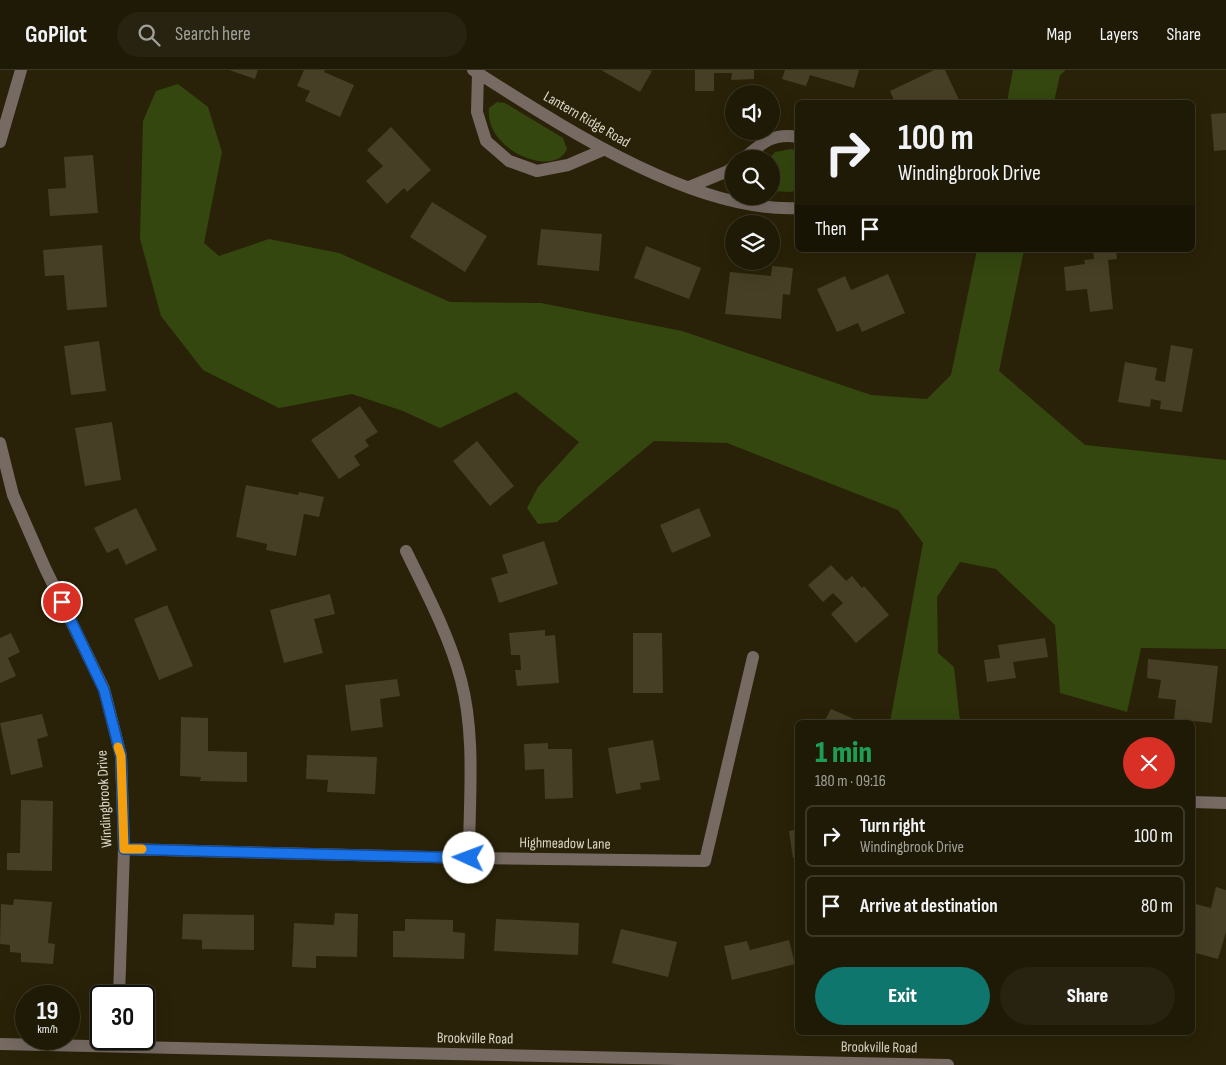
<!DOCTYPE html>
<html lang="en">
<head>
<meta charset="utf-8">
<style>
  body { margin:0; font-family:"Sofia Sans Condensed",sans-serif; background:#272310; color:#f1f3f6; height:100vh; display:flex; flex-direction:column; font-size:19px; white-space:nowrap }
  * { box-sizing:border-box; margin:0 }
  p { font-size:16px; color:#a1a19b }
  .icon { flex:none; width:28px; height:28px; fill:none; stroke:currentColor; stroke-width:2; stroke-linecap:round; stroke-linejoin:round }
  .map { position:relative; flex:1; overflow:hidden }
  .drawer { position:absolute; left:795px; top:650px; width:400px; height:315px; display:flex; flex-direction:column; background:#1f1a06; border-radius:8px; box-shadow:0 5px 20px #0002,0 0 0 1px #3c3828 }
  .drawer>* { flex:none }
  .banner { position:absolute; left:795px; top:30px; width:400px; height:152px; border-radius:8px; box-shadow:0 5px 20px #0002,0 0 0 1px #3c3828; background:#1f1a06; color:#f1f3f6; overflow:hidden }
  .tools { position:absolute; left:725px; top:15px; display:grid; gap:10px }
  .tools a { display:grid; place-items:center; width:55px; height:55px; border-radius:50%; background:#1f1a06; box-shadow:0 5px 20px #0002,0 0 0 1px #3c3828; font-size:25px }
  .speed { position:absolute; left:15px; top:915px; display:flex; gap:10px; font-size:25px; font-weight:700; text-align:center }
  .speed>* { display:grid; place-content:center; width:65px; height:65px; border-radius:50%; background:#1f1a06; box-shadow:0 5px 20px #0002,0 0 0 1px #3c3828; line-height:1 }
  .speed small { font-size:12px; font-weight:400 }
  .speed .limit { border:2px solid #111; border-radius:8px; background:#fff; color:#111 }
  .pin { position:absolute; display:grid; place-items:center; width:42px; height:42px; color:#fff; margin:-21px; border:2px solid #fff; border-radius:50%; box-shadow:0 1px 5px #0007 }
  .me { position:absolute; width:55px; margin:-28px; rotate:272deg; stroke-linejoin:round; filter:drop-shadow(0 0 4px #0008) }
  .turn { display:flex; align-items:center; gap:18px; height:105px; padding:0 20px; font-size:22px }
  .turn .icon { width:65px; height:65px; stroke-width:2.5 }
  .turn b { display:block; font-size:35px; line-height:42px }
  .then { display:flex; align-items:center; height:48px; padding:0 20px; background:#0003; gap:10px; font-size:19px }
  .round { display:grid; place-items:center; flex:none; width:52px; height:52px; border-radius:26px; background:#272310 }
  .summary { display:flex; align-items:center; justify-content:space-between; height:85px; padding:0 20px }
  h1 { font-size:30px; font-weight:800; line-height:38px; color:#1e9e55 }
  .cta { display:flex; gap:10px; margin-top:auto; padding:10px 20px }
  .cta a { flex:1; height:58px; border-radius:30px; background:#0f766e; color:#fff; font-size:20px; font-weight:800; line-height:58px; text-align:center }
  .cta a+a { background:#272310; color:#f1f3f6 }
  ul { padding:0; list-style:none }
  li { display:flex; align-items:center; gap:15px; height:62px; margin:0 10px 8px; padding:0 10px; border:2px solid #3c3828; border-radius:8px }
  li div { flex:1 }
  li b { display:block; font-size:19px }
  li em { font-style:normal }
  header { display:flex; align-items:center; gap:30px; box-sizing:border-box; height:70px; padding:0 25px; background:#1f1a06; border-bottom:1px solid #3c3828 }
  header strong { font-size:24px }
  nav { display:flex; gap:28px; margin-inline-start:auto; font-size:18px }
  .search { width:350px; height:45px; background:#272310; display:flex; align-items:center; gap:12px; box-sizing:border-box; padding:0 18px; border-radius:28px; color:#a1a19b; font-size:19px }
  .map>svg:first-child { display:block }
</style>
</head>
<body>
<header>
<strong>GoPilot</strong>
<div class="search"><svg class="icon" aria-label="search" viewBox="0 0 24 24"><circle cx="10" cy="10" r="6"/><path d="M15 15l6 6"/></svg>Search here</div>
<nav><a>Map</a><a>Layers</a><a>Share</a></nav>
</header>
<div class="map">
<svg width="1226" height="995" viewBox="0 0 1226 995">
  <rect width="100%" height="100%" fill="#292208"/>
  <!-- green -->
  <path fill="#34470f" d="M 1013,0 L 1066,0 L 1060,5 L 1054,32 L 1007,32 Z
    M 178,14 L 208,37 L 222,82 L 204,173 L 219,186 L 269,169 L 339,183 L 450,232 L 541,233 L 682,261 L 871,325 L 927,329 L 951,305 L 977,180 L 1024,180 L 999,301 L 1085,375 L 1226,390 L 1226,579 L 1141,578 L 1127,642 L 1060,623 L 1055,555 L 996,499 L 960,492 L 937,527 L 938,583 L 954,597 L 960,652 L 890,652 L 923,473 L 898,440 L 727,373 L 654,371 L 557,452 L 538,454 L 527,438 L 538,417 L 579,372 L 516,322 L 440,358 L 403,341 L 352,324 L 279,338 L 203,300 L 161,246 L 140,169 L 143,51 L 156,21 Z
    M 497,32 L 505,33 L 563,68 L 567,79 C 555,109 484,81 489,38 Z
    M 791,79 L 797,81 L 797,120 L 791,122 L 771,121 L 771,89 L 769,89 L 775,82 Z"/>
  <!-- building -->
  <path fill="#463f25" d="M 229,0 L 258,0 L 255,9 Z
    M 304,0 L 325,0 L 324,2 L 354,15 L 340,47 L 305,31 L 310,21 L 297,16 Z
    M 601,0 L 649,0 L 652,1 L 640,22 Z
    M 695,0 L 754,0 L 754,9 L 731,10 L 732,3 L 714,3 L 714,21 L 695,21 Z
    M 785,0 L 859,0 L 854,18 L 810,5 L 806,16 L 782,9 Z
    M 934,0 L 945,0 L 960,32 L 895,32 L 890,21 Z
    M 1226,43 L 1226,80 L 1214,81 L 1211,44 Z
    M 391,57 L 431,100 L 407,122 L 404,118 L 387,134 L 366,111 L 383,96 L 367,80 Z
    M 93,85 L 98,143 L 50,146 L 48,119 L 66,118 L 64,87 Z
    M 432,132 L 487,166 L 465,202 L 410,167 Z
    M 541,159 L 602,164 L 599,201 L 537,195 Z
    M 102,175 L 107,237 L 67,240 L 64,205 L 45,206 L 43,180 Z
    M 646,176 L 701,198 L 689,229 L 634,208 Z
    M 1093,180 L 1116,180 L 1117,189 L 1108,190 L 1113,239 L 1090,242 L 1087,219 L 1066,221 L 1064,197 L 1085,194 L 1084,190 L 1094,189 Z
    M 772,196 L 793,198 L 790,225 L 783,224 L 781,249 L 725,244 L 730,202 L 771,206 Z
    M 888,204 L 905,243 L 862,262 L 858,253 L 837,262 L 817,219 L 845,206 L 851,220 Z
    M 99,271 L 106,321 L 71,325 L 64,276 Z
    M 1171,275 L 1193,279 L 1182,342 L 1160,339 L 1161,331 L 1151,329 L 1150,337 L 1118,332 L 1125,292 L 1157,298 L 1155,310 L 1165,312 Z
    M 360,336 L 378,362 L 365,370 L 369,376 L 354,386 L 360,395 L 339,409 L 311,370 Z
    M 112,352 L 121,410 L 85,416 L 75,358 Z
    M 477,371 L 514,416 L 490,436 L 453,391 Z
    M 246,415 L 298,425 L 299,422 L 324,427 L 319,447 L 304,444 L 296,486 L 266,480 L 267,474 L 236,467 Z
    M 136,438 L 157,480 L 126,495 L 118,478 L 107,483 L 94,458 Z
    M 699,438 L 711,466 L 672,483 L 660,455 Z
    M 544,471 L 558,514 L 499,533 L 491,508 L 508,503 L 502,485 Z
    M 831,495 L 846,511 L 852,506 L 862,518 L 864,516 L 889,545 L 856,573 L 831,544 L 843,533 L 833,523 L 823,532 L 808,515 Z
    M 330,524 L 335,544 L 314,549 L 323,583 L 284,593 L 270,540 Z
    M 167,535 L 193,596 L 159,610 L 134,549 Z
    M 545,560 L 545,566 L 555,565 L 559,613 L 517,616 L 515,600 L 521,600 L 520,585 L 511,585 L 509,563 Z
    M 11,563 L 20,582 L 8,588 L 16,606 L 0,613 L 0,568 Z
    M 633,563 L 662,563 L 663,623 L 633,623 Z
    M 1045,568 L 1048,587 L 1013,592 L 1016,608 L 987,612 L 984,590 L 1000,588 L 998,575 Z
    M 1148,589 L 1218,596 L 1212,653 L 1174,649 L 1176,630 L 1158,628 L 1161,610 L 1147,608 Z
    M 397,609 L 400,626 L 380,629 L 383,657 L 351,661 L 345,615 Z
    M 831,639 L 861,652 L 824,652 Z
    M 42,644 L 48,666 L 37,669 L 43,697 L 11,705 L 0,653 Z
    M 181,647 L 208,648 L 208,681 L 247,682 L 247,712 L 200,711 L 201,707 L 180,706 Z
    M 653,670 L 660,710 L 640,713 L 641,719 L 616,724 L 608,678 Z
    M 548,673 L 548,679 L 572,679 L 573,728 L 545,729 L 544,699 L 525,700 L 524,674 Z
    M 307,685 L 377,687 L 375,724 L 327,722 L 328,710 L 306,709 Z
    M 21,730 L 53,731 L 52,801 L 7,800 L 7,783 L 20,783 Z
    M 798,759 L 798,787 L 793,788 L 789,761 Z
    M 1216,817 L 1226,820 L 1226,862 L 1218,889 L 1192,882 L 1192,833 L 1211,838 Z
    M 14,829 L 52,832 L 48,873 L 55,874 L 53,894 L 21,892 L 21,883 L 10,882 L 10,875 L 0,874 L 1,834 L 13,835 Z
    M 335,843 L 358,844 L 357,887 L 316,886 L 316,898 L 292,897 L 294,853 L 334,855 Z
    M 183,844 L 254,845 L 254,880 L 202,879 L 202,870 L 182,869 Z
    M 405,849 L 453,850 L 453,862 L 465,863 L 464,889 L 393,887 L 393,861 L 405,861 Z
    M 496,849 L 579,853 L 578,885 L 494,881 Z
    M 621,859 L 677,872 L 668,907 L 612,893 Z
    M 789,870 L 795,894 L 732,910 L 724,876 L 747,871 L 750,880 Z"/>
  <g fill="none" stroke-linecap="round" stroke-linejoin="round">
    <!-- minor -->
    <path stroke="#766a63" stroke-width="12" d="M 473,0 C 560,55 692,143 798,138
      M 478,3 L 477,42 L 486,71 L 509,91 L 537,101 L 568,95 L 603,80
      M 0,72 L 21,0
      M 743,89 C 761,74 773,62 798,67
      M 689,117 L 728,101 L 734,96
      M 0,373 L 13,425 L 45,498 L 104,619 L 121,686 L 124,779 L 119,926
      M 406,481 C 427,524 449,565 461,610 C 476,667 469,730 469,788
      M 1192,732 L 1226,733
      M 124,779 L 469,788 L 705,791 L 753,587
      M 0,974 L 948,995"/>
  </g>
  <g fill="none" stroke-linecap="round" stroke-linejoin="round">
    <defs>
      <path id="route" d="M 62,532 L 104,620 L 121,686 L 124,779 L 469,788"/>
    </defs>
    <!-- route casing -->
    <use href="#route" stroke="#114b97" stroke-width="12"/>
    <!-- route -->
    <use href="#route" stroke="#1a73e8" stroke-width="9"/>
    <!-- slow -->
    <path stroke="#f59e0b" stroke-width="9" d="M 118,677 L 121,686 L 124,779 L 142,779"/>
  </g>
  <g text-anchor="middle" stroke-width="5" stroke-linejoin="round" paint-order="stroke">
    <!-- street labels -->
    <g font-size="15" fill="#dad6c7" stroke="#292208">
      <text transform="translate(587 49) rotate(30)" y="5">Lantern Ridge Road</text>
      <text transform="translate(104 729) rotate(-93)" y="5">Windingbrook Drive</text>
      <text transform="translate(565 773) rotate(1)" y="5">Highmeadow Lane</text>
      <text transform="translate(475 968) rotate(1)" y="5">Brookville Road</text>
      <text transform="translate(879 977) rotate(1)" y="5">Brookville Road</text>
    </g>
  </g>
</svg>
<div class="tools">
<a><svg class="icon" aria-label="sound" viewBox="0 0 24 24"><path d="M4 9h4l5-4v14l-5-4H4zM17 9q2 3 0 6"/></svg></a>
<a><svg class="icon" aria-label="search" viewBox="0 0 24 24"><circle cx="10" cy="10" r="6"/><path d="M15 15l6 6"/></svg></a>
<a><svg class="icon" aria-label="layers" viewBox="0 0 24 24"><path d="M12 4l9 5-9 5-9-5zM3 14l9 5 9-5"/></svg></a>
</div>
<div class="speed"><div>19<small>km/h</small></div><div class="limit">30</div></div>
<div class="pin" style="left:62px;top:532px;background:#d93025"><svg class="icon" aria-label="arrive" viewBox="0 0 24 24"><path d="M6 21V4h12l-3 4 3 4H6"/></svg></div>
<svg class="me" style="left:469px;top:788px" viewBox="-20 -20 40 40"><circle r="19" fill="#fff"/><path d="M0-13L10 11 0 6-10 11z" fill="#1a73e8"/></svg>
<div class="banner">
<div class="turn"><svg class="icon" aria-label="right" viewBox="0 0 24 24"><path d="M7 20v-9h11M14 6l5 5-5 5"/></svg><div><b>100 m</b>Windingbrook Drive</div></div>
<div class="then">Then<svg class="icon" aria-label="arrive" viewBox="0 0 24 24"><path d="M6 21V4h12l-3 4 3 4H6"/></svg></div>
</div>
<section class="drawer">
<div class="summary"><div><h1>1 min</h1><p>180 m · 09:16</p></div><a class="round" style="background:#d93025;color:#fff"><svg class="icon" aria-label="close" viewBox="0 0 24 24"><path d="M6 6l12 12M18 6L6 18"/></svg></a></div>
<ul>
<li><svg class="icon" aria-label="right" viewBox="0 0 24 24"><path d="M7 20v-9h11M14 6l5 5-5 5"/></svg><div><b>Turn right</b><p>Windingbrook Drive</p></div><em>100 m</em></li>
<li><svg class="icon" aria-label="arrive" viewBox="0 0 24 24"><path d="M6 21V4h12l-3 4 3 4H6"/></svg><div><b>Arrive at destination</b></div><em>80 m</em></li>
</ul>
<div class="cta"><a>Exit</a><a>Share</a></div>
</section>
</div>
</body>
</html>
